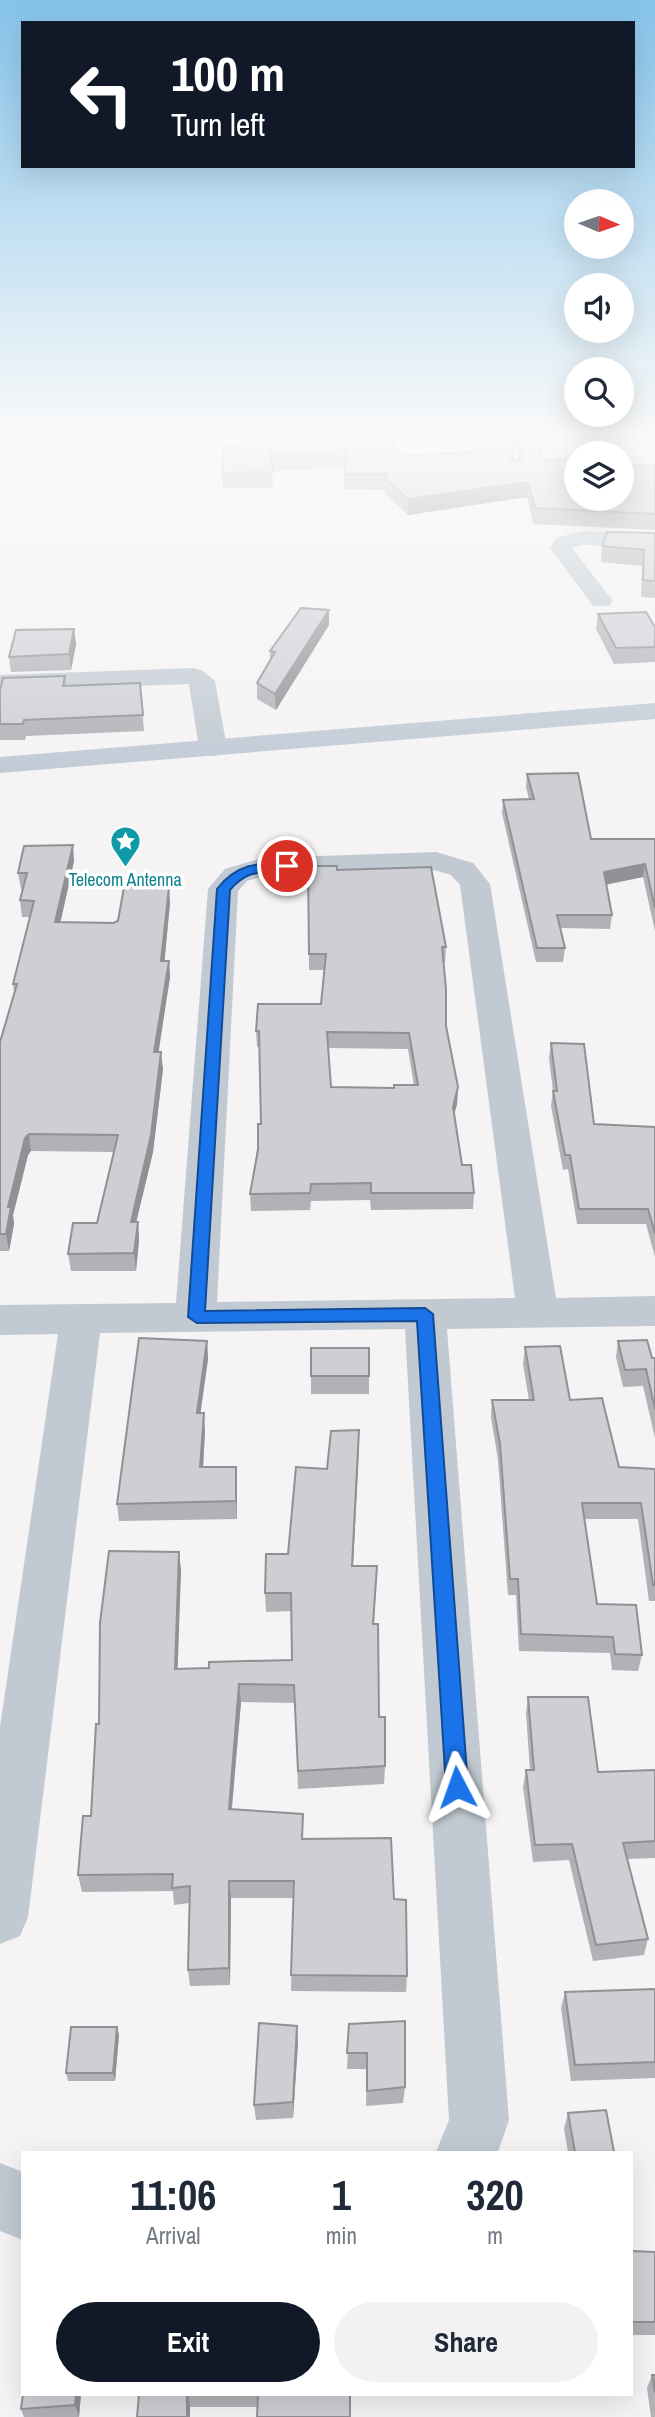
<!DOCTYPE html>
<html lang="en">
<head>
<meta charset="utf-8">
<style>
  body { margin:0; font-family:"Archivo Narrow",sans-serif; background:#f2f2f3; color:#1f2937; height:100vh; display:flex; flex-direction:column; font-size:26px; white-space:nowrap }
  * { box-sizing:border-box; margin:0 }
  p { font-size:23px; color:#747a83 }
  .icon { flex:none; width:38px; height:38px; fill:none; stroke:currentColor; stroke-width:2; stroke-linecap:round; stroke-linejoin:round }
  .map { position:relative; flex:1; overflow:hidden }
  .panel { position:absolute; left:21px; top:2151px; width:612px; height:245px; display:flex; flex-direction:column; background:#fff; border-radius:0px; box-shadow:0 7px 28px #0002 }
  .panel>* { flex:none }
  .banner { position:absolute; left:21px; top:21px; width:614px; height:147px; border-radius:0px; box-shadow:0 7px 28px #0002; background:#111827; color:#fff; overflow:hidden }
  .needle { width:46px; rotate:92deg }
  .tools { position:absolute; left:564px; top:189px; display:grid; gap:14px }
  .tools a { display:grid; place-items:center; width:70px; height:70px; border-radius:50%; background:#fff; box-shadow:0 7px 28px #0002; font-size:35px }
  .pin { position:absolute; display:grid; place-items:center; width:60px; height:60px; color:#fff; margin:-30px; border:4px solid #fff; border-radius:50%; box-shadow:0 2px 7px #0007 }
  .me { position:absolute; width:77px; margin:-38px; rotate:356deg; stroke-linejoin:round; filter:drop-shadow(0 0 5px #0008) }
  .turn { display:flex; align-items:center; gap:24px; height:147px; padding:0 35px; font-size:32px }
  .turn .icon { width:91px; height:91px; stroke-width:2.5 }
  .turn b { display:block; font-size:49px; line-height:60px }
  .eta { display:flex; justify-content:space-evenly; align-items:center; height:119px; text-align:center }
  .eta b { font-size:42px; font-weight:700; line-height:49px }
  .action { display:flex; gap:14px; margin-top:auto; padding:14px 35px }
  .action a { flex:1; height:80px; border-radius:42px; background:#111827; color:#fff; font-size:28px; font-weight:700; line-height:80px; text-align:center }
  .action a+a { background:#f2f2f3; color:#1f2937 }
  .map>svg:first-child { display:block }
</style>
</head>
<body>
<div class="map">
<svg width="655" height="2417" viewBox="0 0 655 2417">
  <rect width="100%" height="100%" fill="#f5f3f3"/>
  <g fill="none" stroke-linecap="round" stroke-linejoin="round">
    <!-- street -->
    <path fill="#c1cad2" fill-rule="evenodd" d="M 581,531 L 655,533 L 655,547 L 582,545 L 572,548 L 613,601 L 609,606 L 593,606 L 550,548 L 556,538 Z
      M 194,668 L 203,671 L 215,681 L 227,748 L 223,754 L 213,756 L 203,754 L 199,748 L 189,684 L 0,691 L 0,675 Z
      M 436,852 L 473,863 L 490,884 L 556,1298 L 655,1296 L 655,1326 L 447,1329 L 509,2120 L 498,2152 L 436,2152 L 449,2120 L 405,1329 L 100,1333 L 28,1917 L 20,1936 L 0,1944 L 0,1727 L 58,1334 L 0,1335 L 0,1305 L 176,1303 L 208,889 L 225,869 L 262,858 ZM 434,870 L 451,875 L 460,885 L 515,1298 L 217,1302 L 238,891 L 247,881 L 264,876 Z
      M 0,2163 L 23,2172 L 23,2240 L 0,2231 Z"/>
    <!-- secondary -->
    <path fill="#c1cbd6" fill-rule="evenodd" d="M 655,703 L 655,719 L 0,773 L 0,757 Z"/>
  </g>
  <!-- wall -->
  <path fill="#b0b2b7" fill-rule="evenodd" d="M 255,435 L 332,435 L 345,452 L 345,467 L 272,471 L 273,488 L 223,488 L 222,473 L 259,443 Z
    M 478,435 L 530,435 L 545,460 L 576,499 L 625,466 L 655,465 L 655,530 L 533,524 L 527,497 L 408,515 L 385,494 L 385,490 L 344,489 L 345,474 L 400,458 L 472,452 ZM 516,451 L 519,461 L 513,461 Z
    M 655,533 L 655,598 L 641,597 L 642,566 L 601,562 L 602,546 Z
    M 598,614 L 655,627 L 655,662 L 614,664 L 596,629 Z
    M 329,625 L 276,710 L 257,699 L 257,683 L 270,661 L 270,651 Z
    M 74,629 L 76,644 L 71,670 L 11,672 L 9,657 Z
    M 65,676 L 66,686 L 140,683 L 144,731 L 26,736 L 25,740 L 0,740 L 0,690 Z
    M 527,774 L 591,839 L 655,839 L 655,931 L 643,877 L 606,885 L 612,915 L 610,929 L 561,928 L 565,948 L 563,962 L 536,962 L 502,813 L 503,800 L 529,799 L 526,787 Z
    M 74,861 L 60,922 L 113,923 L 170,903 L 164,961 L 169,961 L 170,977 L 158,1052 L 163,1069 L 153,1152 L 136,1222 L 138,1222 L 139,1240 L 136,1271 L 71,1271 L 68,1254 L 97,1223 L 114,1152 L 31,1151 L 28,1155 L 13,1215 L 14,1224 L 9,1251 L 0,1251 L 0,1042 L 14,992 L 13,984 L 30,917 L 22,917 L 20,900 L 23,889 L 21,889 L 18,873 Z
    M 308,866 L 337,870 L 446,947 L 445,963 L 444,963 L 446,1026 L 458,1087 L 457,1104 L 454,1115 L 462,1165 L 474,1193 L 473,1209 L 371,1210 L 370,1200 L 311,1201 L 310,1210 L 251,1211 L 250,1194 L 261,1124 L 259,1047 L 257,1047 L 256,1031 L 321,1004 L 325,970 L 309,970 ZM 328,1048 L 408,1049 L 414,1085 L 394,1088 L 331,1087 Z
    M 551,1043 L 594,1124 L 655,1127 L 655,1257 L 646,1224 L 577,1224 L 568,1169 L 563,1170 L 551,1106 L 553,1091 L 549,1058 Z
    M 207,1341 L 208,1359 L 200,1413 L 205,1431 L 203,1467 L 237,1484 L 237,1519 L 119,1521 L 117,1504 Z
    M 618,1341 L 652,1358 L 655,1358 L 655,1438 L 643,1386 L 623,1387 L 616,1357 Z
    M 525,1347 L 570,1400 L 619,1467 L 655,1469 L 655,1601 L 649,1601 L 638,1519 L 584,1519 L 597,1604 L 642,1655 L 638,1671 L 612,1670 L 610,1653 L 519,1651 L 516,1595 L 508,1595 L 498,1460 L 491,1417 L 492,1400 L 529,1400 L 523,1364 Z
    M 311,1348 L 369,1376 L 369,1394 L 311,1394 Z
    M 359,1430 L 353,1566 L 377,1566 L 374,1624 L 379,1717 L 385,1766 L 384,1784 L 298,1789 L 295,1703 L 241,1702 L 232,1809 L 303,1839 L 394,1899 L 407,1976 L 406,1992 L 291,1991 L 293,1898 L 231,1898 L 230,1985 L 190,1986 L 188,1970 L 189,1903 L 174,1905 L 173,1891 L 82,1892 L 78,1875 L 91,1816 L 99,1724 L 181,1570 L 177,1669 L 209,1668 L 292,1660 L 291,1611 L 266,1612 L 265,1593 L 288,1554 L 327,1469 Z
    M 528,1697 L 598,1772 L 655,1770 L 655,1858 L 627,1859 L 648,1939 L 644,1955 L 593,1961 L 569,1860 L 533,1862 L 523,1787 L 526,1770 L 530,1770 L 526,1713 Z
    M 655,1989 L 655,2078 L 571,2081 L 561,2008 L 565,1992 Z
    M 349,2024 L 405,2087 L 403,2103 L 366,2106 L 367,2069 L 347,2069 Z
    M 117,2027 L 119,2035 L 115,2081 L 68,2081 L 66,2073 Z
    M 298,2042 L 293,2118 L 256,2120 L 254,2105 Z
    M 568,2113 L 614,2152 L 568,2152 L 564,2129 Z
    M 632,2251 L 655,2252 L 655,2335 L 632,2335 Z
    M 652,2375 L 655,2375 L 655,2417 L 651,2417 L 647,2388 Z
    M 81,2394 L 79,2417 L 24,2417 L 21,2409 Z
    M 139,2394 L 350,2394 L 257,2407 L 190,2407 L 190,2417 L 137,2417 Z"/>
  <!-- shaded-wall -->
  <path fill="#909195" d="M 517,436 L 516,451 L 509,476 L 510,461 Z
    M 528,482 L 527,497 L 408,515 L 408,499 Z
    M 329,610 L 329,625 L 276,710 L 275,694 Z
    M 74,629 L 76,644 L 71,670 L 69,654 Z
    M 73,845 L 74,861 L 57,938 L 55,922 Z
    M 645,864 L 643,877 L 602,885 L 604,872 Z
    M 169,887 L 170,903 L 163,977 L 161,961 Z
    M 169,961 L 170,977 L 156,1069 L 154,1052 Z
    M 161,1052 L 163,1069 L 153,1152 L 132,1240 L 131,1222 Z
    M 458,1087 L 457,1104 L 452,1123 L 453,1107 Z
    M 29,1134 L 31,1151 L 28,1155 L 13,1215 L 14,1224 L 9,1251 L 6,1234 L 8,1207 L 25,1138 Z
    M 138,1222 L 139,1240 L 136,1271 L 134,1253 Z
    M 207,1341 L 208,1359 L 198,1431 L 197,1413 Z
    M 204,1413 L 205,1431 L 202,1485 L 200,1467 Z
    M 359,1430 L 359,1449 L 352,1584 L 352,1566 Z
    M 236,1467 L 237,1484 L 237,1519 L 236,1501 Z
    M 179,1552 L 181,1570 L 177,1687 L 175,1669 Z
    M 239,1684 L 241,1702 L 230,1826 L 229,1809 Z
    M 229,1881 L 231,1898 L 230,1985 L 229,1968 Z
    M 297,2026 L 298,2042 L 293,2118 L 293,2102 Z
    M 117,2027 L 119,2035 L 115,2081 L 113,2073 Z
    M 76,2394 L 81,2394 L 79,2417 L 75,2405 Z
    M 188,2394 L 190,2407 L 190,2417 L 187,2417 Z"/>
  <!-- building -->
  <path fill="#cdcfd5" stroke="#909195" stroke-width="2" fill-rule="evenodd" d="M 262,435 L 332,435 L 345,452 L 272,456 L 269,449 L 273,472 L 222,473 L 224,446 L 266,443 Z
    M 385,435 L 390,435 L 400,458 L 402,456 L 472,452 L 478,435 L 530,435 L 545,460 L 566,459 L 566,462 L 576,462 L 576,499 L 621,499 L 621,463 L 623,463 L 625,466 L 655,465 L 655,514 L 535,508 L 528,482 L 408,499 L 385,479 L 388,474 L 345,474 L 347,438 ZM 517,436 L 523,460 L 510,461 Z
    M 607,532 L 655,533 L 655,581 L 643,580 L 644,550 L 602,546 Z
    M 301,608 L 329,610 L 275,694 L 257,683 L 275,652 L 270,651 Z
    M 646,612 L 655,627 L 655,647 L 616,648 L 598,614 Z
    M 74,629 L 69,654 L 9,657 L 16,630 Z
    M 65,676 L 63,686 L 140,683 L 143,715 L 24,720 L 23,724 L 0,724 L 0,690 L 3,678 Z
    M 578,773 L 591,839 L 655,839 L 655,908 L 645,864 L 604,872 L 612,915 L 557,915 L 565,948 L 537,948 L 503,800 L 534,799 L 527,774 Z
    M 73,845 L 55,922 L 113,923 L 118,921 L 124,887 L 169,887 L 161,961 L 169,961 L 154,1052 L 161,1052 L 151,1135 L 131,1222 L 138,1222 L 134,1253 L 68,1254 L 73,1223 L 97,1223 L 118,1135 L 29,1134 L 25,1138 L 8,1207 L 11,1207 L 6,1234 L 0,1234 L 0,1042 L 17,984 L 13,984 L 34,901 L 20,900 L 27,873 L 18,873 L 24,846 Z
    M 308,866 L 337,866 L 337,870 L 431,867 L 446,947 L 442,947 L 446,989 L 446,1026 L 458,1087 L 453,1107 L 462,1165 L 471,1165 L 474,1193 L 371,1193 L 371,1183 L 311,1184 L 310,1193 L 250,1194 L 258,1150 L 258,1124 L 261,1124 L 259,1031 L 256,1031 L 258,1004 L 321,1004 L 326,954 L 309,954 ZM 327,1032 L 409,1033 L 418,1085 L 394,1085 L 394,1088 L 331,1087 Z
    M 551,1043 L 584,1044 L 594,1124 L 655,1127 L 655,1233 L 648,1209 L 579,1209 L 570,1155 L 565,1155 L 553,1091 L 557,1091 Z
    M 139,1338 L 207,1341 L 197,1413 L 204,1413 L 200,1467 L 236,1467 L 236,1501 L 117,1504 Z
    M 647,1340 L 652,1358 L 655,1358 L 655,1409 L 646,1369 L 625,1370 L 618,1341 Z
    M 560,1346 L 570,1400 L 602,1398 L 619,1467 L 655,1469 L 655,1585 L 653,1585 L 641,1503 L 582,1503 L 597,1604 L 636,1605 L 642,1655 L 615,1654 L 613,1637 L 521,1634 L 518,1579 L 510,1579 L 500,1444 L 492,1400 L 534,1400 L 525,1347 Z
    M 311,1348 L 369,1348 L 369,1376 L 311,1376 Z
    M 359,1430 L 352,1566 L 377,1566 L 373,1624 L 378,1624 L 379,1717 L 385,1717 L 385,1766 L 298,1771 L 294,1685 L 239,1684 L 229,1809 L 303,1814 L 302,1839 L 391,1838 L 394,1899 L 406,1900 L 407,1976 L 291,1975 L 294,1881 L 229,1881 L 229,1968 L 188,1970 L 190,1886 L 172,1888 L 173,1874 L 78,1875 L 83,1816 L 91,1816 L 96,1724 L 99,1724 L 100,1623 L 109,1551 L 179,1552 L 175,1669 L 209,1668 L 209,1662 L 292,1660 L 291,1593 L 265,1593 L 266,1554 L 288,1554 L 296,1467 L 327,1469 L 331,1431 Z
    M 528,1697 L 588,1697 L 598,1772 L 655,1770 L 655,1841 L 623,1843 L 648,1939 L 596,1945 L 572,1844 L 535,1845 L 526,1770 L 534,1770 Z
    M 655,1989 L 655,2062 L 575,2065 L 565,1992 Z
    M 405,2021 L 405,2087 L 367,2091 L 367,2053 L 347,2053 L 349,2024 Z
    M 259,2023 L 297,2026 L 293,2102 L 254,2105 Z
    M 71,2027 L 117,2027 L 113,2073 L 66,2073 Z
    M 606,2110 L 614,2152 L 575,2152 L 568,2113 Z
    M 632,2251 L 655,2252 L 655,2322 L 632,2322 Z
    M 652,2375 L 655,2375 L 655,2392 Z
    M 23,2394 L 76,2394 L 75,2405 L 21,2409 Z
    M 139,2394 L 187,2394 L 187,2417 L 137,2417 Z
    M 258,2394 L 350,2394 L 350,2417 L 257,2417 Z"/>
  <!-- sky -->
  <linearGradient id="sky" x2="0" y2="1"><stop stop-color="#85c3ea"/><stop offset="0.56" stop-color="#fafafa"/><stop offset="1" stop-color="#fafafa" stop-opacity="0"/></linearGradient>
  <rect width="655" height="773" fill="url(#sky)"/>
  <!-- route -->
  <path fill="#1a73e8" stroke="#114b97" stroke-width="2" d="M 287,862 L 291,863 L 291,869 C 265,874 249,867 230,890 L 205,1311 L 425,1308 L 433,1314 L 468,1787 L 465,1794 L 457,1797 L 449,1794 L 446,1787 L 417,1321 L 197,1323 L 188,1317 L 217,889 C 236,864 257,863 287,862 Z"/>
  <!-- icons -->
  <defs>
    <symbol id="sight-pin" viewBox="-11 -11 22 30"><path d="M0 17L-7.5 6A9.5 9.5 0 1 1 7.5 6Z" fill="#0f9aa8" stroke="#fff"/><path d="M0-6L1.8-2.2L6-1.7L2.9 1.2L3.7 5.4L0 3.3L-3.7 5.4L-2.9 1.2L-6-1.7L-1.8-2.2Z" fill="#fff"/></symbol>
  </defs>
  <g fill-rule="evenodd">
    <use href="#sight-pin" x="108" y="824" width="35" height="47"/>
  </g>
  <g text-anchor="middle" stroke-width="7" stroke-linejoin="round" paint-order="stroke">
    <!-- far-culture labels -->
    <g font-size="18" fill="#0d838f" stroke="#fff">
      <text x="125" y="886">Telecom Antenna</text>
    </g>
  </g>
</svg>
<div class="tools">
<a><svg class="needle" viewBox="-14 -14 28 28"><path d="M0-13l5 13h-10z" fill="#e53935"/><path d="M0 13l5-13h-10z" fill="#747a83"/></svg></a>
<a><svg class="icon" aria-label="sound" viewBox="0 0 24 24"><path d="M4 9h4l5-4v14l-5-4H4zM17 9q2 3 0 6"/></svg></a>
<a><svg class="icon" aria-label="search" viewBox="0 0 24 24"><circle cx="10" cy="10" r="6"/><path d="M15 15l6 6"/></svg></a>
<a><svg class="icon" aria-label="layers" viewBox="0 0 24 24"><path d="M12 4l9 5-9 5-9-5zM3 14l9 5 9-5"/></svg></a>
</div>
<div class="pin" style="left:287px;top:866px;background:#d93025"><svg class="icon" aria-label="arrive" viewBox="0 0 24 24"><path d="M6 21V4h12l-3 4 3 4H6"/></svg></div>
<svg class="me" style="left:457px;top:1787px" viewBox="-20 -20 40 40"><path d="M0-17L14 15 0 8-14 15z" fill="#1a73e8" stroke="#fff" stroke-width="4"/></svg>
<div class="banner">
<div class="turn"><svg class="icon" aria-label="left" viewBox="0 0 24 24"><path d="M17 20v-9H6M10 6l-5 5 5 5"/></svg><div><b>100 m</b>Turn left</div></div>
</div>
<section class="panel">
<div class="eta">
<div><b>11:06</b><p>Arrival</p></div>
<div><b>1</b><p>min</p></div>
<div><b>320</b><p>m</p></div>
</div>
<div class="action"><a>Exit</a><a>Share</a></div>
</section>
</div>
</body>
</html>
